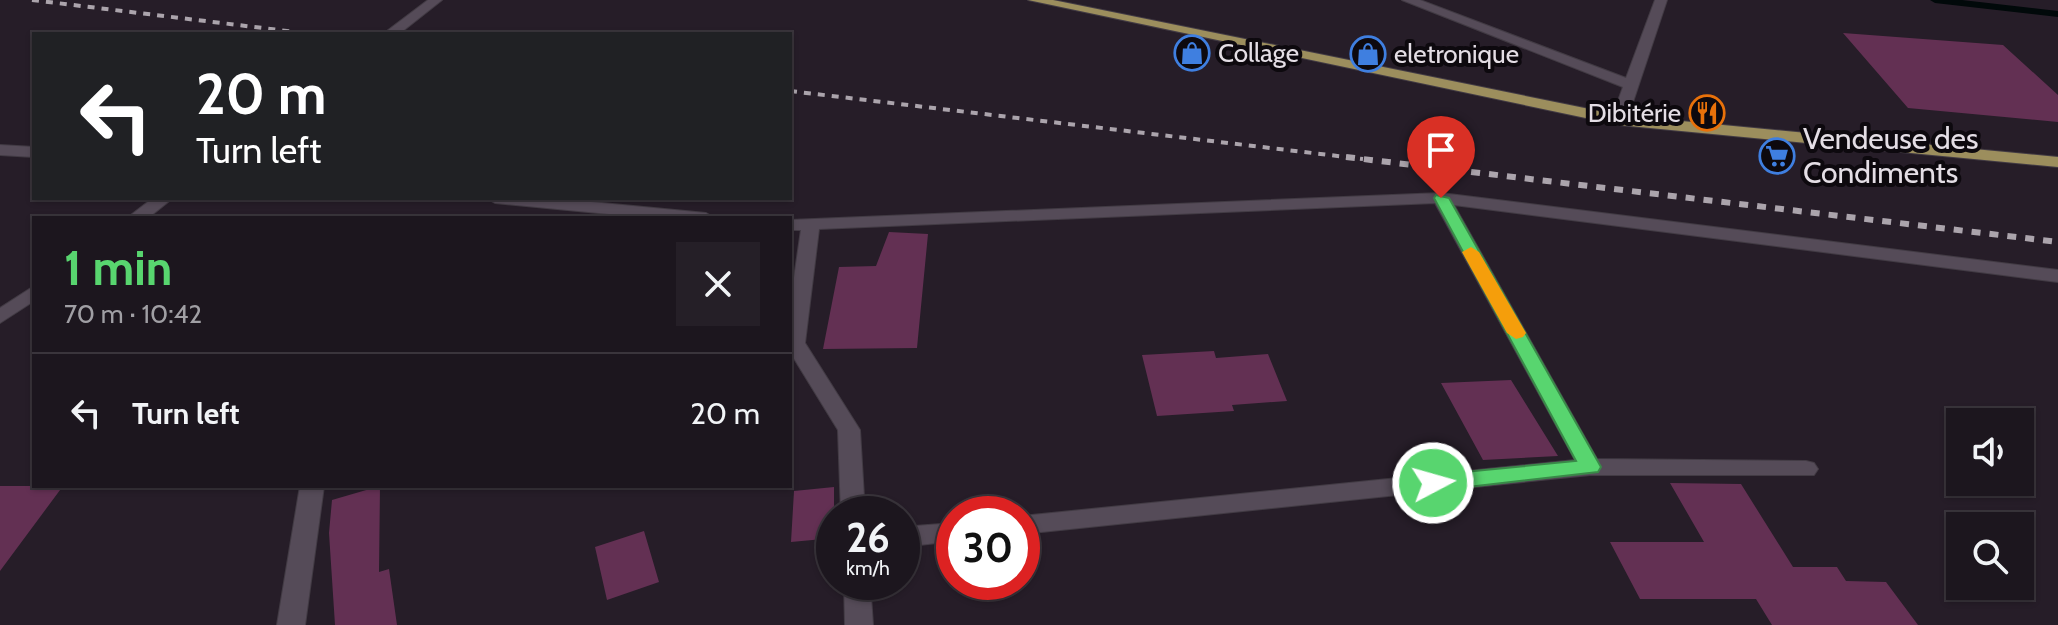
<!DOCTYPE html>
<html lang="en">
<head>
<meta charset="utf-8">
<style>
  body { margin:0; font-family:Cabin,sans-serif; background:#251f27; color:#f1f3f6; height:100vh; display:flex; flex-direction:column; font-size:30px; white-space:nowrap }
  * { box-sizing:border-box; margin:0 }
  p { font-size:26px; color:#a09fa4 }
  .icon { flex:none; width:44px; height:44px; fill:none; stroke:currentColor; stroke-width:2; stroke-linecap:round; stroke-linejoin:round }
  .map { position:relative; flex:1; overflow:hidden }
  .sheet { position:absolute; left:32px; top:216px; width:760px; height:272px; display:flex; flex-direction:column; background:#1c161e; border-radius:0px; box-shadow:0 2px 6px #0004,0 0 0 2px #3a353c }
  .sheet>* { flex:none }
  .hud { position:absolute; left:32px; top:32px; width:760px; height:168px; border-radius:0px; box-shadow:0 2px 6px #0004,0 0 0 2px #3a353c; background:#202124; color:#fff; overflow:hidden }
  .tools { position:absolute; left:1946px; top:408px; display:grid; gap:16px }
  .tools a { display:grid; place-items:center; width:88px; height:88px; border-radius:0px; background:#1c161e; box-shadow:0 2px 6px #0004,0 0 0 2px #3a353c; font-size:40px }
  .speed { position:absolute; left:816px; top:496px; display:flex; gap:16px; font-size:40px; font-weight:700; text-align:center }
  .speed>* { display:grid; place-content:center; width:104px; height:104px; border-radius:50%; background:#1c161e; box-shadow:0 2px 6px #0004,0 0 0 2px #3a353c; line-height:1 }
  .speed small { font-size:20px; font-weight:400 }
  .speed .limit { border:12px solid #d22; background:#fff; color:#111 }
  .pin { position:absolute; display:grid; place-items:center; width:68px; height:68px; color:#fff; margin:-82px -34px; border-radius:50% 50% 50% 0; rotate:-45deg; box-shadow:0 0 8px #0007 }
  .pin .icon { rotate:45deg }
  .me { position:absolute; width:88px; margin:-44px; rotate:84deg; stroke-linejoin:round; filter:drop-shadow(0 0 6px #0008) }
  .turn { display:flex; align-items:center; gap:28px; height:168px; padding:0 32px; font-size:36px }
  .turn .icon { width:104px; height:104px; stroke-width:2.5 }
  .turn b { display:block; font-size:56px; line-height:68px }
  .round { display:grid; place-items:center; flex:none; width:84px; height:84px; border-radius:0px; background:#251f27 }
  .headline { display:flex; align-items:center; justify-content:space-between; height:136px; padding:0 32px }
  h1 { font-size:48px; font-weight:700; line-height:60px; color:#58d56f }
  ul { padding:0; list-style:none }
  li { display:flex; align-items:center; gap:24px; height:120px; padding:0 32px; border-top:2px solid #3a353c }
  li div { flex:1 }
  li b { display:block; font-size:30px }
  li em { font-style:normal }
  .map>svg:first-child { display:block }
</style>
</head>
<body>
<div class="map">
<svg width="2058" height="625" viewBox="0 0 2058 625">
  <rect width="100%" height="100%" fill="#261d28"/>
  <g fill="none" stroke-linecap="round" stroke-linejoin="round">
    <!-- stream -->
    <path fill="#01090a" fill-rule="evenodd" d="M 1930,0 L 1962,0 L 2058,11 L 2058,17 L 1935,3 Z"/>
  </g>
  <!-- building -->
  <path fill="#633053" d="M 1843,33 L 2003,45 L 2058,95 L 2058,122 L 1908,108 Z
    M 889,232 L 928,234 L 917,348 L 823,349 L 839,267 L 876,266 Z
    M 1214,351 L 1216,358 L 1268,354 L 1287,401 L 1232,405 L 1234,411 L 1157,416 L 1142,355 Z
    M 1511,380 L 1558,456 L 1483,460 L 1441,383 Z
    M 1670,483 L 1741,484 L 1793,567 L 1837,567 L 1846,581 L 1886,582 L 1918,625 L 1772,625 L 1756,599 L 1640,599 L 1610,542 L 1704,542 Z
    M 0,486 L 63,486 L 0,571 Z
    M 380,486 L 379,572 L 389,569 L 397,625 L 335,625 L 329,533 L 332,500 Z
    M 834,487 L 834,538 L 791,542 L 794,491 Z
    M 644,531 L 659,582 L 607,600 L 595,547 Z"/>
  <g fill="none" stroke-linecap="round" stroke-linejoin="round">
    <defs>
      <path id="street" d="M 428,0 L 442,0 L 399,34 L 383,34 Z
        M 1402,0 L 1420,0 L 1626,78 L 1655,0 L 1667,0 L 1627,120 L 1619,125 L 1611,120 L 1623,87 Z
        M 0,145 L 34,147 L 34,157 L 0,155 Z
        M 1441,193 L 2058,270 L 2058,282 L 1454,205 L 1597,459 L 1806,461 L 1814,463 L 1818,469 L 1814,475 L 1590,475 L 1022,534 L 1022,516 L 1575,460 L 1435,203 L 819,229 L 805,343 L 860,430 L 865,514 L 841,514 L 838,430 L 790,352 L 790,305 L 801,230 L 790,230 L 790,220 Z
        M 153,198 L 173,198 L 148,218 L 127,218 Z
        M 486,198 L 550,198 L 706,213 L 715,218 L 650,218 L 495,203 Z
        M 34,286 L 34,301 L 0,323 L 0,308 Z
        M 300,486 L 324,486 L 305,625 L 277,625 Z
        M 954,523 L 954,541 L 902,547 L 902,527 Z
        M 844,582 L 870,582 L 873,625 L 845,625 Z"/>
      <path id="primary" d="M 1028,0 L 1053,0 L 1619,115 L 2058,157 L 2058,167 L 1619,125 Z"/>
    </defs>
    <!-- street casing -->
    <use href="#street" stroke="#423b44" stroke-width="2"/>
    <!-- primary casing -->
    <use href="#primary" stroke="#423b44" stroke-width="2"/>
    <!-- street -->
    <use href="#street" fill="#554b58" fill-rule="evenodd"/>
    <!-- primary -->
    <use href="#primary" fill="#9c8e5d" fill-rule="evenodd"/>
    <!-- rail-far1 -->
    <path stroke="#aba4ac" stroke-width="4" stroke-dasharray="7 7" stroke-linecap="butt" d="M 32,0 L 312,34
      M 790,91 L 1363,159"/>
    <!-- rail -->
    <path stroke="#aba4ac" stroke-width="6" stroke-dasharray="9 9" stroke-linecap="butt" d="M 1346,157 L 2058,242"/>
  </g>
  <!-- route -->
  <path fill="#58d56f" stroke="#398a48" stroke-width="2" d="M 1436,195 L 1449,198 L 1601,467 L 1598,472 L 1433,491 L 1425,489 L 1422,483 L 1433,475 L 1576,461 L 1434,198 Z"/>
  <!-- slow -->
  <path fill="#f59e0b" d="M 1471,247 L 1479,252 L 1526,333 L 1523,337 L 1516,339 L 1507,333 L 1462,252 Z"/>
  <!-- icons -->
  <defs>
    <symbol id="shop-ring" viewBox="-11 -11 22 22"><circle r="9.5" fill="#0d090e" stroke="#3f7fe0" stroke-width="1.5"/><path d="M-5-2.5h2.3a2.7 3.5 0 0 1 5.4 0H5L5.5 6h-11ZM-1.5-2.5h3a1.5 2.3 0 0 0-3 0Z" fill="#3f7fe0"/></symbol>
    <symbol id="restaurant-ring" viewBox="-11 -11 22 22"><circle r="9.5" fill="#0d090e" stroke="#e8710a" stroke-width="1.5"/><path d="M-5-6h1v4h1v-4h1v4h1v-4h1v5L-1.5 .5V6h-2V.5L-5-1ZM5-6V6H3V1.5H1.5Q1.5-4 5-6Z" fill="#e8710a"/></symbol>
    <symbol id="supermarket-ring" viewBox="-11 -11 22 22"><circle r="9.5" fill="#0d090e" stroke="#3f7fe0" stroke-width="1.5"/><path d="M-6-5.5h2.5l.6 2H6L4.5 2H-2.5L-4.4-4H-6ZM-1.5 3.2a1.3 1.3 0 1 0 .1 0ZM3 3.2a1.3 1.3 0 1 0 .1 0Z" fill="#3f7fe0"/></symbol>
  </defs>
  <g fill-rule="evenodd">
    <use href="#shop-ring" x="1172" y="33" width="40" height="40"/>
    <use href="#shop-ring" x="1348" y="34" width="40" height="40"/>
    <use href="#restaurant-ring" x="1687" y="93" width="40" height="40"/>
    <use href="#supermarket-ring" x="1757" y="136" width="40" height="40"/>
  </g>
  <g text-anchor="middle" stroke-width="8" stroke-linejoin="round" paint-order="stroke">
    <!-- far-poi labels -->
    <g font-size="26" fill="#e4dee5" stroke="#0d090e" text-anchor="start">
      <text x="1218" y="62">Collage</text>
      <text x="1394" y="63">eletronique</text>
      <text x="1681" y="122" text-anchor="end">Dibitérie</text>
    </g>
    <!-- poi labels -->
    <g font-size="30" fill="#e4dee5" stroke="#0d090e" text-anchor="start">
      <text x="1803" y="149">Vendeuse des<tspan x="1803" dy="34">Condiments</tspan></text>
    </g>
  </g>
</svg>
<div class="tools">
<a><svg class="icon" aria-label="sound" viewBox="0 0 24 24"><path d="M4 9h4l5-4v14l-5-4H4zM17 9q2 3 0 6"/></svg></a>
<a><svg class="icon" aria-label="search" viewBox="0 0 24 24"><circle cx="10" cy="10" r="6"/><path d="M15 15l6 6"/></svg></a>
</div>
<div class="speed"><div>26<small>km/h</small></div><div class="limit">30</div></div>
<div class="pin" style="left:1441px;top:198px;background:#d93025"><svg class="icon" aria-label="arrive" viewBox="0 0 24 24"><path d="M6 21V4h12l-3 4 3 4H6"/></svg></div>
<svg class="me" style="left:1433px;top:483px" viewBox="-20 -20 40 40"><circle r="17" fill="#58d56f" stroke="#fff" stroke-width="3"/><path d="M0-11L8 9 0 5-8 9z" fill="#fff"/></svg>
<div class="hud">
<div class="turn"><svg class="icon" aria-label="left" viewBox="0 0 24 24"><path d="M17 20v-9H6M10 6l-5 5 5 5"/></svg><div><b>20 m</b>Turn left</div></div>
</div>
<section class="sheet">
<div class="headline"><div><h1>1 min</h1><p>70 m · 10:42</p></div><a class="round"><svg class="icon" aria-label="close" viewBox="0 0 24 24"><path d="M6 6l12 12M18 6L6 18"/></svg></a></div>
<ul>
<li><svg class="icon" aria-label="left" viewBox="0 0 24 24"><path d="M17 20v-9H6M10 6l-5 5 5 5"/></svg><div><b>Turn left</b></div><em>20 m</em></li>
</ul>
</section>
</div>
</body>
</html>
